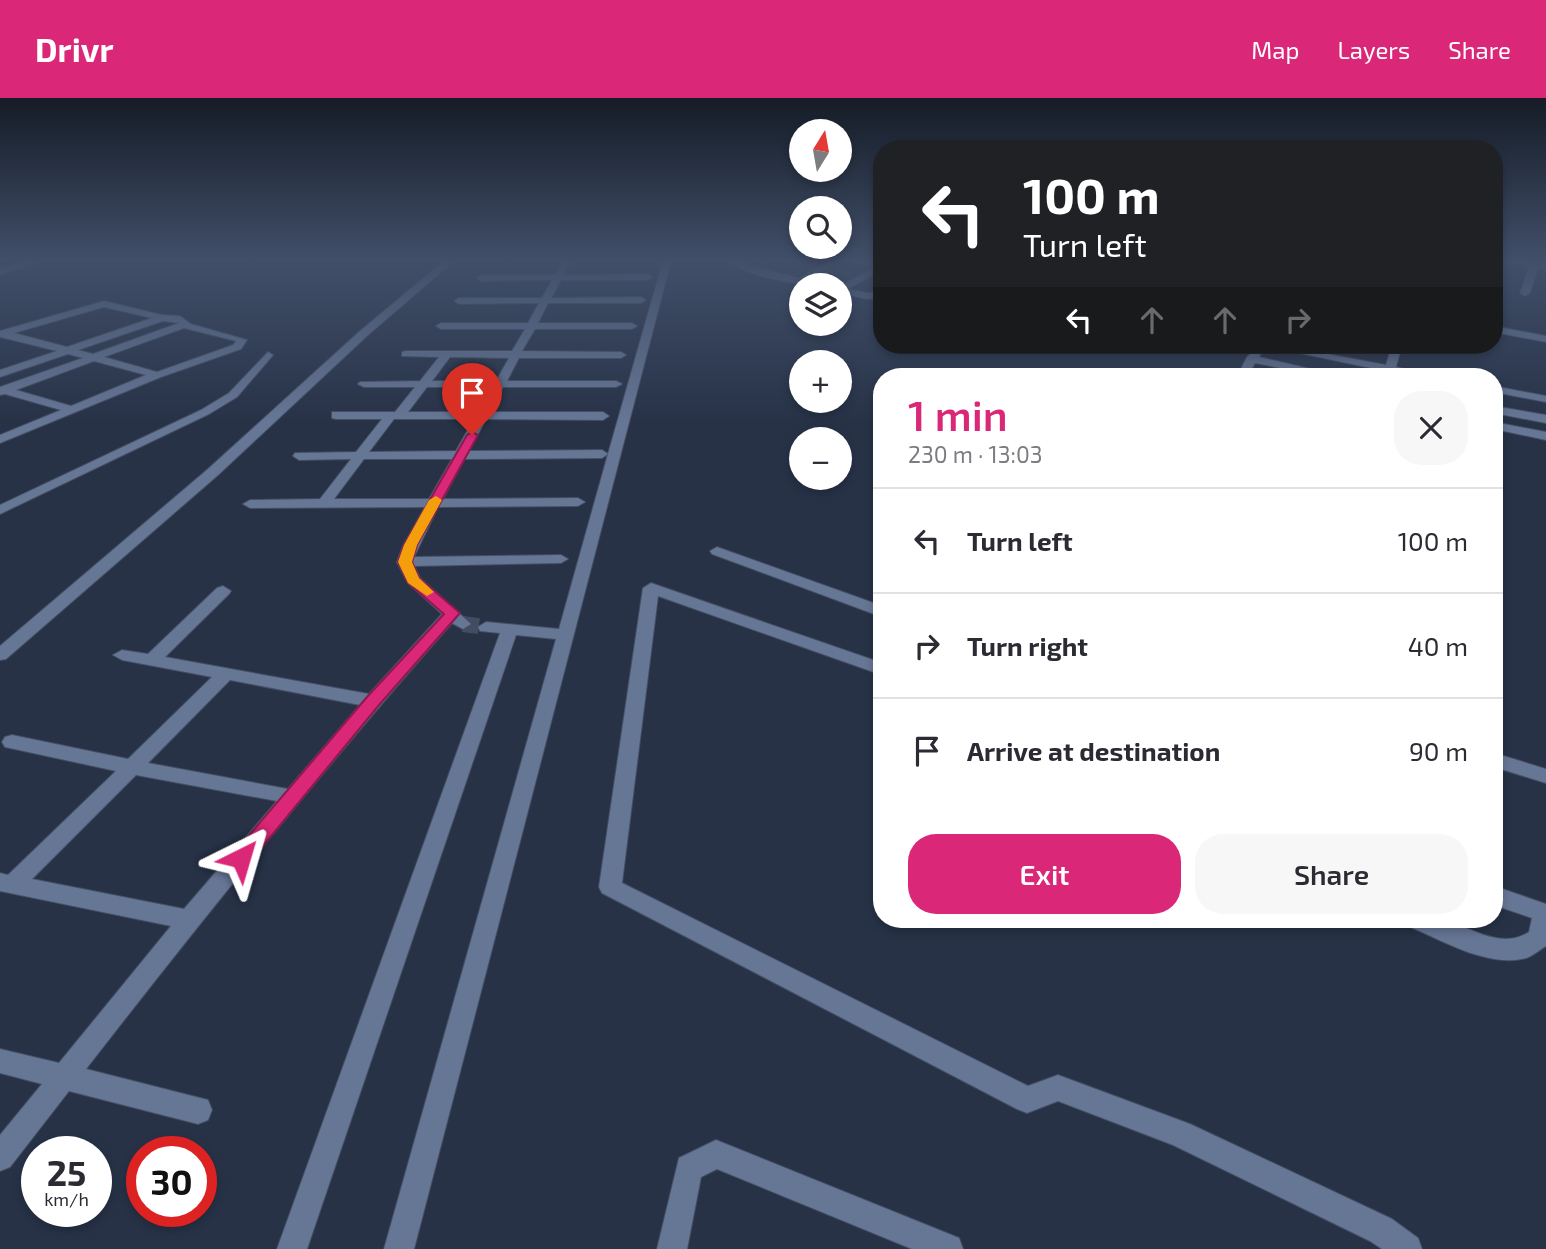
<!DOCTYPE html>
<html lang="en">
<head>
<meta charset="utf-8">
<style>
  body { margin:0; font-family:"Exo 2",sans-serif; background:#f7f7f7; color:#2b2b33; height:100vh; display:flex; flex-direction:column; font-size:26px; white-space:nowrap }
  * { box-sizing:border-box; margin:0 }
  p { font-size:23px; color:#7c7c81 }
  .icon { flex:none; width:38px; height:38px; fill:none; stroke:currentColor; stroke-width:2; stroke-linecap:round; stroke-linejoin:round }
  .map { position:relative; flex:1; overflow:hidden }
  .panel { position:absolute; left:873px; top:270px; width:630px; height:560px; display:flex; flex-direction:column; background:#fff; border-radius:28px; box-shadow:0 4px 10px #0003 }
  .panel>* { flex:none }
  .banner { position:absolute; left:873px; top:42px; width:630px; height:214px; border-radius:28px; box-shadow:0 4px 10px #0003; background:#202124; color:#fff; overflow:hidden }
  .needle { width:46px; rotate:11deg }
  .controls { position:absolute; left:789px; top:21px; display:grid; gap:14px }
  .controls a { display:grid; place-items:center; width:63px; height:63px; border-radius:50%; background:#fff; box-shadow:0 4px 10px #0003; font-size:35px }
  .speed { position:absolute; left:21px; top:1038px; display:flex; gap:14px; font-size:35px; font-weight:700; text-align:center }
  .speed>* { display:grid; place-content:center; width:91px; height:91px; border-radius:50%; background:#fff; box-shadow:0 4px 10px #0003; line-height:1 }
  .speed small { font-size:18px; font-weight:400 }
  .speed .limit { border:10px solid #d22; background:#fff; color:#111 }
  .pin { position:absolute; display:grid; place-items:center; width:60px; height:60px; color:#fff; margin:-72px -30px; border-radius:50% 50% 50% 0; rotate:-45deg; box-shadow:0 0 7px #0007 }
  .pin .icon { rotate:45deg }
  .me { position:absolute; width:77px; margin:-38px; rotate:40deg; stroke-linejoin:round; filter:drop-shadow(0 0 5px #0008) }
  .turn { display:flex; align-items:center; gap:24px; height:147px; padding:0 35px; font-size:32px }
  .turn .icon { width:91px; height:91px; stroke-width:2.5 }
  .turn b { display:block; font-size:49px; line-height:60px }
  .lanes { display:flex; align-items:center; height:66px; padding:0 35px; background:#0003; justify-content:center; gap:35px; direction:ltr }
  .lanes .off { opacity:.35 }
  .round { display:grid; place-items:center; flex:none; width:74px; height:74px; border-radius:28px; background:#f7f7f7 }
  .headline { display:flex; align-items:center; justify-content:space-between; height:119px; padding:0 35px }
  h1 { font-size:42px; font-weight:600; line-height:52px; color:#db2777 }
  .cta { display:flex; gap:14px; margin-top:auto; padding:14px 35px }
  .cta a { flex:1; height:80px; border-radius:28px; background:#db2777; color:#fff; font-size:28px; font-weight:600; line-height:80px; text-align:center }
  .cta a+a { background:#f7f7f7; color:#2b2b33 }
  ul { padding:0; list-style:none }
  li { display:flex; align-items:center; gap:21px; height:105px; padding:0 35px; border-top:2px solid #e1e1e2 }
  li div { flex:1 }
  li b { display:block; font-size:26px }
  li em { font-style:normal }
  header { display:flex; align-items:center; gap:42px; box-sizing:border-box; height:98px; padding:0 35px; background:#db2777; color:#fff }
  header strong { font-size:33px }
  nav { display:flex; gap:38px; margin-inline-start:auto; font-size:24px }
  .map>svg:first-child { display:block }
</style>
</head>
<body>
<header>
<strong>Drivr</strong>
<nav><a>Map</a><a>Layers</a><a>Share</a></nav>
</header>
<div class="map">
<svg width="1546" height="1151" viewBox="0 0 1546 1151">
  <rect width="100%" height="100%" fill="#273247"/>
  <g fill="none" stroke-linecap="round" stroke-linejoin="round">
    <!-- minor-tunnel -->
    <path stroke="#424d61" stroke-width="16" stroke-dasharray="16 8" stroke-linecap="butt" d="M 463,526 L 486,529"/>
    <defs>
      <path id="minor" d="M 27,163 L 41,163 L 0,177 L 0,171 Z
        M 444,163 L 454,163 L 368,237 L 218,377 L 6,561 L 0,562 L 0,548 L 208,371 L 360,233 Z
        M 563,163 L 571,163 L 564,177 L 648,176 L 652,179 L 648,182 L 561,182 L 551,200 L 641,199 L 646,202 L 641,205 L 548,205 L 538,225 L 632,225 L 637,228 L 632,231 L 535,231 L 522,253 L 621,254 L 626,257 L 621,260 L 519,260 L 507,283 L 616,283 L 622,286 L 616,289 L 503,289 L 490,314 L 603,314 L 609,318 L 603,322 L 486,321 L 469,353 L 602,352 L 608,356 L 663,163 L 671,163 L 414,1151 L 384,1151 L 556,541 L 516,537 L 307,1151 L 277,1151 L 500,535 L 480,533 L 478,529 L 486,524 L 559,531 L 608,356 L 602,360 L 464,361 L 443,401 L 578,400 L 585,404 L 578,408 L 438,409 L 414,459 L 561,457 L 568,461 L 561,465 L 414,468 L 420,480 L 471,526 L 463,531 L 452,525 C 325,669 204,819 86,971 L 208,1002 L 212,1012 L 208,1022 L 198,1026 L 69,993 L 10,1069 L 0,1073 L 0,1037 L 42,986 L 0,975 L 0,951 L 59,965 L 171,828 L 0,793 L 0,775 L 8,777 L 116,673 L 5,649 L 2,644 L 5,639 L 12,637 L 128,661 L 212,579 L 122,562 L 113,557 L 122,552 L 148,556 L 217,490 L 223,488 L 231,493 L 229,496 L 165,559 L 369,596 L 442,516 L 408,485 L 397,464 L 403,448 L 425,409 L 250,410 L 243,406 L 250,402 L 320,401 L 351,361 L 299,362 L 293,358 L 295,355 L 356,354 L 382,321 L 336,321 L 332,320 L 332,314 L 395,314 L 415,289 L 364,289 L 358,286 L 360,284 L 420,283 L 439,259 L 402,258 L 402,254 L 406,253 L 512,253 L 525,231 L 441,231 L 436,228 L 441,225 L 528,225 L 539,205 L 459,206 L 454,203 L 459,200 L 542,200 L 552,182 L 481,183 L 477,180 L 481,177 L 555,177 ZM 450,259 L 509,260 L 496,283 L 432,283 ZM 427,289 L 492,289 L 478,314 L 408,314 ZM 394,321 L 474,321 L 456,353 L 369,354 ZM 364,361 L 452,361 L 429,401 L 334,401 ZM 230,582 L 360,607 L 288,691 L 148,665 ZM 136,677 L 277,703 L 184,811 L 32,781 Z
        M 727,163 C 744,163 780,176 799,180 L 829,163 L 840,163 L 808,182 L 821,187 C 795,187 749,179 727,163 Z
        M 850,163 L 882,166 L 882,172 L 848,191 L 867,195 L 882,194 L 882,200 L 867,201 L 840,195 L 840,188 L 874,170 Z
        M 1502,163 L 1546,166 L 1546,172 L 1538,170 L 1530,195 L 1525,198 L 1520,195 L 1529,169 Z
        M 104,203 L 162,217 L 180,218 L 191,226 L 247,242 L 241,251 L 161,279 L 0,345 L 0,337 L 61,312 L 5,296 L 0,297 L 0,289 L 83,260 L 68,256 L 0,279 L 0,272 L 57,253 L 0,239 L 0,233 ZM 104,209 L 152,220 L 67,249 L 14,235 ZM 163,223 L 179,225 L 93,256 L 78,252 ZM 184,230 L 236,243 L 233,247 L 157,274 L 104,259 ZM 94,263 L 146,277 L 71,308 L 16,292 Z
        M 1494,228 L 1546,238 L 1546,244 L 1494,234 Z
        M 1117,247 L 1127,247 L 1121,251 Z
        M 1260,247 L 1280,247 L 1386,267 L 1392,247 L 1402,247 L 1396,269 L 1434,278 L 1390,274 Z
        M 1258,249 L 1263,252 L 1259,259 L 1341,278 L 1321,278 L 1255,265 L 1252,270 L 1270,278 C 1260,278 1249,278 1241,271 L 1247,259 Z
        M 268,254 L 273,257 L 237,299 L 209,316 L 0,416 L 0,407 L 201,312 L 229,295 Z
        M 1494,288 L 1546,298 L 1546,304 L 1494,294 Z
        M 1494,308 L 1546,317 L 1546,325 L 1494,315 Z
        M 1494,324 L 1546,334 L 1546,342 L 1494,331 Z
        M 717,449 L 882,508 L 882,519 L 712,456 L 710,453 Z
        M 651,485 L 882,565 L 882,577 L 658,498 L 622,785 L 1028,988 L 1058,977 L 1190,1026 L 1392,1121 L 1418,1140 L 1422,1151 L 1382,1151 L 1370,1143 L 1173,1047 L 1058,1003 L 1027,1015 L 1017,1011 L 602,795 L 599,789 L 643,490 Z
        M 1494,655 L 1546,671 L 1546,685 L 1494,669 Z
        M 1494,788 L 1546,806 L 1546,848 C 1539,852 1531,860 1522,861 C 1484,868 1442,842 1408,828 L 1405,821 C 1416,820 1432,818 1444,822 C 1472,830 1501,852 1529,834 L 1532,820 L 1494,807 Z
        M 716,1042 L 959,1140 L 963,1151 L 912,1151 L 717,1071 L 701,1079 L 687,1151 L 657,1151 L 679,1060 Z"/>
    </defs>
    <!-- minor casing -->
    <use href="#minor" stroke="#444f63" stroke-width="2"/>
    <!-- minor -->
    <use href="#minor" fill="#667695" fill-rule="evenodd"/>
  </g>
  <!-- sky -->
  <linearGradient id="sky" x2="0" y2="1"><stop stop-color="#151c27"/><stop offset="0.5" stop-color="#414f69"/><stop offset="1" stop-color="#414f69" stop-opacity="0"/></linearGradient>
  <rect width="1546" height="325" fill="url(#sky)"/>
  <!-- route -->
  <path fill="#db2777" stroke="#8e194d" stroke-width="2" d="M 472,334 L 478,337 L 417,447 L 412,464 L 419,480 L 460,515 L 379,607 L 248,766 L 241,768 L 234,766 L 231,760 L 234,755 L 367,599 L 444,516 L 408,485 L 398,464 L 404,447 L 467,337 Z"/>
  <!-- slow -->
  <path fill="#f59e0b" d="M 436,398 L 442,402 L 417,447 L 412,464 L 419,480 L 434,494 L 427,498 L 408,485 L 398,464 L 404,447 L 429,402 Z"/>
</svg>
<div class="controls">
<a><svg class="needle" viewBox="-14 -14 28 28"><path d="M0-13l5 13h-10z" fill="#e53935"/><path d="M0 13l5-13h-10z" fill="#7c7c81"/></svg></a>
<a><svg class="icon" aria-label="search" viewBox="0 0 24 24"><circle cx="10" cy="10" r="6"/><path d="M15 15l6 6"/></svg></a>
<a><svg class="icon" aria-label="layers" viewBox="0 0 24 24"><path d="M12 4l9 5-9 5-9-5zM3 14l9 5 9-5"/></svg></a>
<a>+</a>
<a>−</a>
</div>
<div class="speed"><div>25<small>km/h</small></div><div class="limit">30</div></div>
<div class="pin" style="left:472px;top:337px;background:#d93025"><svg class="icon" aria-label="arrive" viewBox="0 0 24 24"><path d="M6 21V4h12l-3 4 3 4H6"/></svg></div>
<svg class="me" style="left:241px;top:760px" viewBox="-20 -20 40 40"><path d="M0-17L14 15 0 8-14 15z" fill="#db2777" stroke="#fff" stroke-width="4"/></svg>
<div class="banner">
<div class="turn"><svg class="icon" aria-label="left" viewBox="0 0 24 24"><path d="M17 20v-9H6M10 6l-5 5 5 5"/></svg><div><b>100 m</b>Turn left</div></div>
<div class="lanes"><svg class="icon" aria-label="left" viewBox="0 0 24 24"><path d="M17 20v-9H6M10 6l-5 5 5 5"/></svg><svg class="icon off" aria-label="ahead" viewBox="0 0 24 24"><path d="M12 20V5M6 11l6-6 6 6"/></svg><svg class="icon off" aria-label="ahead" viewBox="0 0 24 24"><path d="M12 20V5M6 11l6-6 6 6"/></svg><svg class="icon off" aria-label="right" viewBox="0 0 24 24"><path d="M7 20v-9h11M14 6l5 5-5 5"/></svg></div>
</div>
<section class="panel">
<div class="headline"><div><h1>1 min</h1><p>230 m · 13:03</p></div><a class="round"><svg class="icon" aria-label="close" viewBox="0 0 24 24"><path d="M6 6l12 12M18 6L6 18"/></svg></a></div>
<ul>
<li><svg class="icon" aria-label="left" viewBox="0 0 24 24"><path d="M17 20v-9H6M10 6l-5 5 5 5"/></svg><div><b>Turn left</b></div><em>100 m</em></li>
<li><svg class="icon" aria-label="right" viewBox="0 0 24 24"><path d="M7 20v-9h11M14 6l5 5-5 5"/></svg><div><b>Turn right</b></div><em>40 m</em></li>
<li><svg class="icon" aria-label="arrive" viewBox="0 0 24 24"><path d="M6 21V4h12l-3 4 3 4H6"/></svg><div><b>Arrive at destination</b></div><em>90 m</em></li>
</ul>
<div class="cta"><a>Exit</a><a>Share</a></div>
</section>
</div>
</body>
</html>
